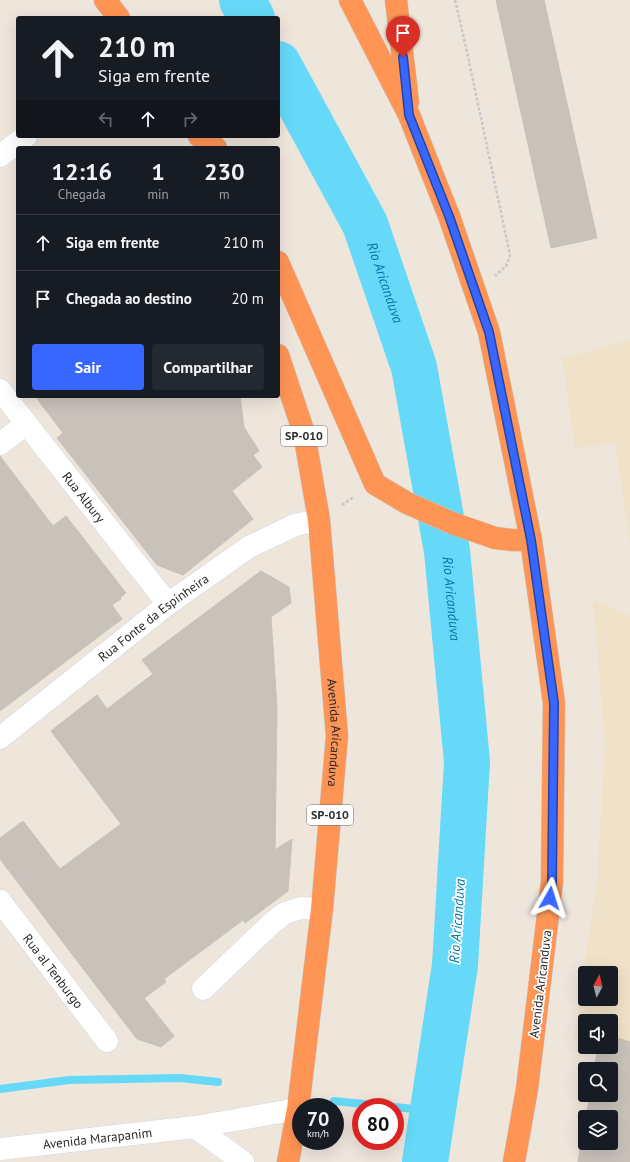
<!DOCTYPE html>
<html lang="pt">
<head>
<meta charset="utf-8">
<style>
  body { margin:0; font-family:"PT Sans",sans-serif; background:#242831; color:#f1f3f6; height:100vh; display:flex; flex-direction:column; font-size:15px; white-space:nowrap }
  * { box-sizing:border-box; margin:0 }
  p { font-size:13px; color:#9ea1a6 }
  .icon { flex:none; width:22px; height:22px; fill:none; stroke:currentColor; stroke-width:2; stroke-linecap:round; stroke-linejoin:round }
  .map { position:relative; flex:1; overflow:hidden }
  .drawer { position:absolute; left:16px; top:146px; width:264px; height:252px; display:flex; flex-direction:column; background:#171b24; border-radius:4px; box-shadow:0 4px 16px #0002 }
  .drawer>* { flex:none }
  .banner { position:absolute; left:16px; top:16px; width:264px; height:122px; border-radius:4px; box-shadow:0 4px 16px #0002; background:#171b24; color:#f1f3f6; overflow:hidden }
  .needle { width:26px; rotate:7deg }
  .buttons { position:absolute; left:578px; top:966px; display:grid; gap:8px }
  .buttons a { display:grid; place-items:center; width:40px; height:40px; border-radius:4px; background:#171b24; box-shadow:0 4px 16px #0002; font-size:20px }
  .speed { position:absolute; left:292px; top:1098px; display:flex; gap:8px; font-size:20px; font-weight:700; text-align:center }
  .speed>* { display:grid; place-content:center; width:52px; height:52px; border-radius:50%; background:#171b24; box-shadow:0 4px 16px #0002; line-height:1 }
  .speed small { font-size:10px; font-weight:400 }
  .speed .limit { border:6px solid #d22; background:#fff; color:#111 }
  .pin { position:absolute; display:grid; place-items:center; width:34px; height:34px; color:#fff; margin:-41px -17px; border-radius:50% 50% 50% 0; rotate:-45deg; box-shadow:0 0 4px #0007 }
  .pin .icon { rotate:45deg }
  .me { position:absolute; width:44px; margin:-22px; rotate:6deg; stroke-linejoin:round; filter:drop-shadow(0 0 3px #0008) }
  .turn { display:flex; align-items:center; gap:14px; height:84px; padding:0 16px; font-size:18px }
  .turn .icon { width:52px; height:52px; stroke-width:2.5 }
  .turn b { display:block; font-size:28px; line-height:34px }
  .lanes { display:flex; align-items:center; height:38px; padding:0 16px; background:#0003; justify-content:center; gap:20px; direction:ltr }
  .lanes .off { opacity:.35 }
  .eta { display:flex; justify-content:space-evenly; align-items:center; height:68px; text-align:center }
  .eta b { font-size:24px; font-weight:800; line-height:28px }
  .action { display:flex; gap:8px; margin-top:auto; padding:8px 16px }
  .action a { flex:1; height:46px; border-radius:4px; background:#3767ff; color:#fff; font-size:16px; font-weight:800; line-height:46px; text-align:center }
  .action a+a { background:#242831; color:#f1f3f6 }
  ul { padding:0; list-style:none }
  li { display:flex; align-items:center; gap:12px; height:56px; padding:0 16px; border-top:1px solid #363941 }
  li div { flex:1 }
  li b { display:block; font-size:15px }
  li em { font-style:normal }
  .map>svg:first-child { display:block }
</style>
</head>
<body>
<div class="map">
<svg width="630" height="1162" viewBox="0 0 630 1162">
  <rect width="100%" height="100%" fill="#eee5db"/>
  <!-- education -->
  <path fill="#f0e2c9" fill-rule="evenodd" d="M 630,340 L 630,543 L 615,443 L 575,448 L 562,358 Z
    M 593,600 L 630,616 L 630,1054 L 611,1047 L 611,1021 L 585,1021 L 585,1040 L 574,1037 L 597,880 L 605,746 ZM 585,973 L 611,973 L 611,999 L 585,999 Z"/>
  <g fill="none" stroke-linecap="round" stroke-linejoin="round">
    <!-- stream -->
    <path stroke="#66d9f8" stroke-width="8" d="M 0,1089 L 69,1080 L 180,1078 L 218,1082
      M 334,1101 L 394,1107
      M 395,1107 L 432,1111"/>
    <!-- river -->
    <g stroke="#66d9f8" stroke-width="46">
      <path d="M 242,0 L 252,18"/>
      <path id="s1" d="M 278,64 L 365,224 L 414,367 L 447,551 L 467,762 L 455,965 L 425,1162"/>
    </g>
  </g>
  <!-- building -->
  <path fill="#c9c2bb" stroke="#c9c1b5" d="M 496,0 L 544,0 L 597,238 L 551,248 Z
    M 35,396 L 240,396 L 244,427 L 259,451 L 253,455 L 262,467 L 232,491 L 253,519 L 183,575 L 157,565 L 57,438 L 63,433 Z
    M 0,456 L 53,526 L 66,516 L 126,593 L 120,598 L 121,599 L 112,605 L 122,619 L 0,711 Z
    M 261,571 L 289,587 L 291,603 L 271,617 L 277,709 L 275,850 L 292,839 L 288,891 L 245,923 L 243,920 L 164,979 L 166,982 L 144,998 L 174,1036 L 161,1047 L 137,1039 L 81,966 L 0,859 L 0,838 L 23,821 L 60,869 L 121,824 L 51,731 L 97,695 L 107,709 L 153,674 L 142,660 Z
    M 585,1031 L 585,1047 L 611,1047 L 611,1036 L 630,1042 L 630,1162 L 578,1162 L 585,1121 L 585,1143 L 611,1143 L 611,1117 L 586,1117 L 590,1095 L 611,1095 L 611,1069 L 594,1069 L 597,1054 L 580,1049 Z"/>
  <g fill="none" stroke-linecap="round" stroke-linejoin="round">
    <defs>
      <g id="minor">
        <path d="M 0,156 L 26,136"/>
        <path id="s2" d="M 0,390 L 168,604"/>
        <path d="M 0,444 L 26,424"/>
        <path id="s3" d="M 0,738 L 168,604 L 249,547 L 295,525 L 319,520"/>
        <path id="s4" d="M 0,901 L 107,1041"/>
        <path d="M 203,989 L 272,923 L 285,913 L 301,908 L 322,909"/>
        <path d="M 195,1127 L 243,1162"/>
        <path id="s5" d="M 0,1149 L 195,1127 L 298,1109"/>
      </g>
      <g id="highway">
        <path d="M 105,0 L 119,18"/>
        <path d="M 350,0 L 409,115 L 449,216 L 489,332 L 531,540 L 554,703 L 552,882 L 527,1089 L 514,1162"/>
        <path d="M 396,0 L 408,102"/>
        <path d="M 199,136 L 216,148"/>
        <path d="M 278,262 L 375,484 L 407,503 L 452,523 L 495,538 L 512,540 L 531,540"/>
        <path id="s6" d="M 278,355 L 304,433 L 319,520 L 337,736 L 322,909 L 298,1109 L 288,1162"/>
      </g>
    </defs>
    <!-- minor casing -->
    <use href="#minor" stroke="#d0d5e4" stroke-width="23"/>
    <!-- highway casing -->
    <use href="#highway" stroke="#c8c8c8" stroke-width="23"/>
    <!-- path -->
    <path stroke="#c8c8c8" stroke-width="2.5" stroke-dasharray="3 2" stroke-linecap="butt" d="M 455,0 L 467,52 L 510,255 L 506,266 L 495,276
      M 342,505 L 354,497"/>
    <!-- minor -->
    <use href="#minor" stroke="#fff" stroke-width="22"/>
    <!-- highway -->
    <use href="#highway" stroke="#ff9555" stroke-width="22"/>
  </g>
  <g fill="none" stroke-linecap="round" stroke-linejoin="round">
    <defs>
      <path id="route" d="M 403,57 L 409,115 L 449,216 L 489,332 L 531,540 L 554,703 L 552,882 L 550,898"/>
    </defs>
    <!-- route casing -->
    <use href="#route" stroke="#2443a6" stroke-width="10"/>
    <!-- route -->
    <use href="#route" stroke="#3767ff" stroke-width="7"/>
  </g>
  <g text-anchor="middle" stroke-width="3.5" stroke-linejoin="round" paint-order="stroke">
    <!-- shield labels -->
    <g fill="#fff" stroke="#6a6a6a" stroke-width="1">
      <rect x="281" y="426" width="46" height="20" rx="3"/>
      <rect x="307" y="805" width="46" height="20" rx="3"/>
    </g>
    <g font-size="12" font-weight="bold" fill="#2a2a2a">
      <text x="304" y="440">SP-010</text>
      <text x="330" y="819">SP-010</text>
    </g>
    <!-- street labels -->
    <g font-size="13" fill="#2a2a2a" stroke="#fff">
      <text dy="5" stroke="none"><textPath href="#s2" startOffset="136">Rua Albury</textPath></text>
      <text dy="5" stroke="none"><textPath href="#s3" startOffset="195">Rua Fonte da Espinheira</textPath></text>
      <text dy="5" stroke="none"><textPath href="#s6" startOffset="384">Avenida Aricanduva</textPath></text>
      <text dy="5" stroke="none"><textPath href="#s4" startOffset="88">Rua al Tenburgo</textPath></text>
      <text transform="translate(540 984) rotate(-83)" y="5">Avenida Aricanduva</text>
      <text dy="5" stroke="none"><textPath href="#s5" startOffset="98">Avenida Marapanim</textPath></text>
    </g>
    <!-- water labels -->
    <g font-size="14" font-style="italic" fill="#0377a6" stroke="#fff">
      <text dy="5" stroke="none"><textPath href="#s1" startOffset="244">Rio Aricanduva</textPath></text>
      <text dy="5" stroke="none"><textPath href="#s1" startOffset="568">Rio Aricanduva</textPath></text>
      <text transform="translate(457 921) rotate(-86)" y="5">Rio Aricanduva</text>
    </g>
  </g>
</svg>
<div class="buttons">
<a><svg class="needle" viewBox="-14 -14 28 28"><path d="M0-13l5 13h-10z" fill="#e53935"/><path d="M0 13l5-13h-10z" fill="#9ea1a6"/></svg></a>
<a><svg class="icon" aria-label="sound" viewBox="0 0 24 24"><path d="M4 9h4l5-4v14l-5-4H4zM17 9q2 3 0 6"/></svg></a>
<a><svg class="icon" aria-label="search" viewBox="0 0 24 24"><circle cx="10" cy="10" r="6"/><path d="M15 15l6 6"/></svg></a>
<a><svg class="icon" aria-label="layers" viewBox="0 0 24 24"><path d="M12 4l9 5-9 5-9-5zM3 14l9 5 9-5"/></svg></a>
</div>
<div class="speed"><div>70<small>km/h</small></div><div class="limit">80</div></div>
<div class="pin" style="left:403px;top:57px;background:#d93025"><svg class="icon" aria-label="arrive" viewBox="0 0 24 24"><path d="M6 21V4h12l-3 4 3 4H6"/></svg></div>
<svg class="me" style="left:550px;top:898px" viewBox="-20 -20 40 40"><path d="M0-17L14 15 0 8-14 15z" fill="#3767ff" stroke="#fff" stroke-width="4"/></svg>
<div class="banner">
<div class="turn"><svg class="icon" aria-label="ahead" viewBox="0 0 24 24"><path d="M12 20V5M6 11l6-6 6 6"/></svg><div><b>210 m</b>Siga em frente</div></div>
<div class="lanes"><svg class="icon off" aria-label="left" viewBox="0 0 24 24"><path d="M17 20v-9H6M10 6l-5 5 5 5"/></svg><svg class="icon" aria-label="ahead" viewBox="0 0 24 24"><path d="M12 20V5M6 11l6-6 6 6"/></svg><svg class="icon off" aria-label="right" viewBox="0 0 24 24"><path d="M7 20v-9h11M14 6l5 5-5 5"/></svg></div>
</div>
<section class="drawer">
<div class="eta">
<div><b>12:16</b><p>Chegada</p></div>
<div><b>1</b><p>min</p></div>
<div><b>230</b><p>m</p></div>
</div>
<ul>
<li><svg class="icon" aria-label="ahead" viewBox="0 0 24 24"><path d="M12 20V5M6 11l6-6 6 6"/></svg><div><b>Siga em frente</b></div><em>210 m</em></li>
<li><svg class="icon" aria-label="arrive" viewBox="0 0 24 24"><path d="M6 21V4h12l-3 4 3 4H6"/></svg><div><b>Chegada ao destino</b></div><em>20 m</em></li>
</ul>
<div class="action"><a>Sair</a><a>Compartilhar</a></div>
</section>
</div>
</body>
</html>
